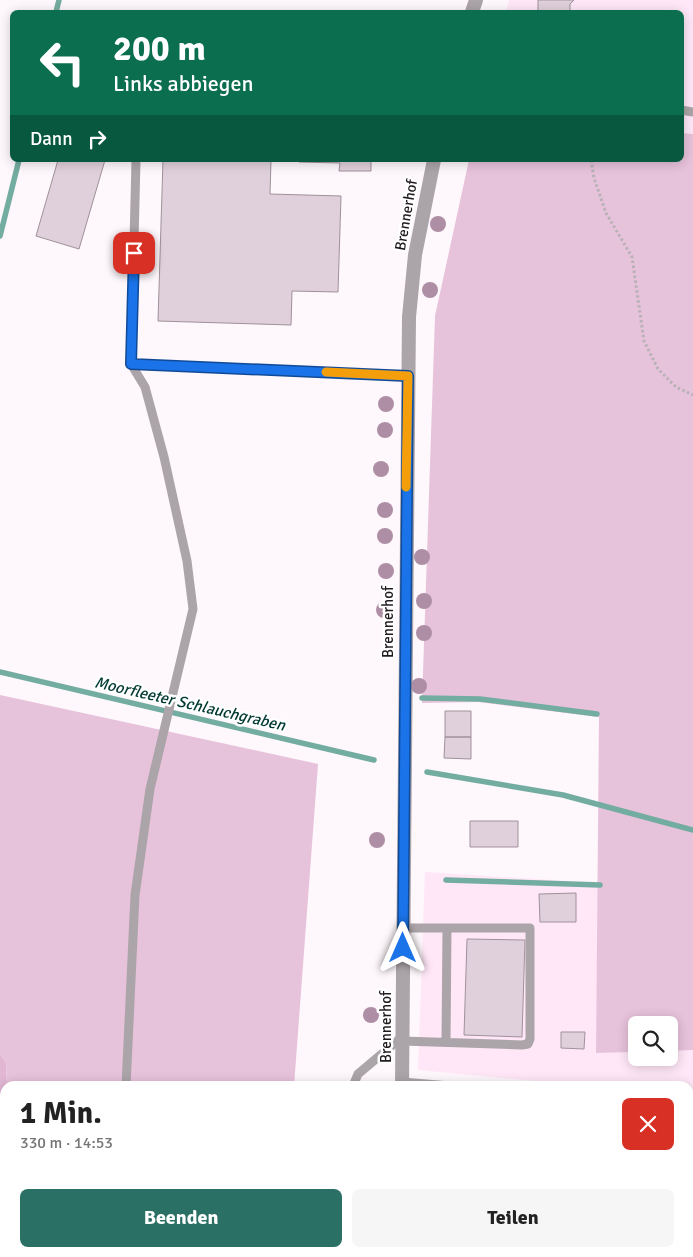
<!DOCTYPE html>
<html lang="de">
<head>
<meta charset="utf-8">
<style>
  body { margin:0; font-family:Signika,sans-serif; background:#f6f6f6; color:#222; height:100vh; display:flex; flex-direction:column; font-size:19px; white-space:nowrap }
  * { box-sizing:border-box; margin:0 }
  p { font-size:16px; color:#767676 }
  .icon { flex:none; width:28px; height:28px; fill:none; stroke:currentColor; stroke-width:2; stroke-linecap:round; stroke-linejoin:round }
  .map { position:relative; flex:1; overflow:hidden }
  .details { position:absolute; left:0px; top:1081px; width:694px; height:176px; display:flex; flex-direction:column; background:#fff; border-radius:15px 15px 0 0; box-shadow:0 2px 12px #0003 }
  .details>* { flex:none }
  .hud { position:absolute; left:10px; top:10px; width:674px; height:152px; border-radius:8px; box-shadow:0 2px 12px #0003; background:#0b6e4f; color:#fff; overflow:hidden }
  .buttons { position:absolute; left:628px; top:1016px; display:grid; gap:10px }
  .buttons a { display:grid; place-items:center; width:50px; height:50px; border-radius:8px; background:#fff; box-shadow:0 2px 12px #0003; font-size:25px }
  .pin { position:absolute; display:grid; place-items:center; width:42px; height:42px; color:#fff; margin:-21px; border-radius:10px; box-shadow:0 2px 8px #0006 }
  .me { position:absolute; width:55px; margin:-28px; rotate:0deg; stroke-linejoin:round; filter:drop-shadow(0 0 4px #0008) }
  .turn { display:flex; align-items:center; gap:18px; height:105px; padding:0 20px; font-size:22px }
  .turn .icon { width:65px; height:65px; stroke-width:2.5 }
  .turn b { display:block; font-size:35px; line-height:42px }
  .then { display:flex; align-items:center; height:48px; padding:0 20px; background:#0003; gap:10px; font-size:19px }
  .round { display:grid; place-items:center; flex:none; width:52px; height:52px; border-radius:8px; background:#f6f6f6 }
  .summary { display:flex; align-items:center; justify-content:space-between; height:85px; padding:0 20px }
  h1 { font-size:30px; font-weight:700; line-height:38px }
  .button { display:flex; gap:10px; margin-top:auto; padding:10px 20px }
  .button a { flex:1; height:58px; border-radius:8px; background:#2a7065; color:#fff; font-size:20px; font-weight:700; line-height:58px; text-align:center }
  .button a+a { background:#f6f6f6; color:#222 }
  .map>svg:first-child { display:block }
</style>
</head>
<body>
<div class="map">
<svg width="693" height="1257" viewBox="0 0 693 1257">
  <rect width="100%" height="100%" fill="#fef7fb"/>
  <!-- built -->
  <path fill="#ffe7f7" d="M 509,0 L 693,0 L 693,134 L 681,133 L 681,12 L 506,12 Z
    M 425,872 L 598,883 L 596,1053 L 636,1052 L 636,1058 L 669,1058 L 669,1051 L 693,1050 L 693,1227 L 689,1230 L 689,1086 L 588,1086 L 418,1070 Z
    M 602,1253 L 662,1253 L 657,1257 L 602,1257 Z"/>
  <!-- green -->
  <path fill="#e7c2db" d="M 681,133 L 693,134 L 693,1050 L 669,1051 L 669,1025 L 636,1025 L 636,1052 L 596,1053 L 599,717 L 478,702 L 422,703 L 435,316 L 469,160 L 681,160 Z
    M 0,695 L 318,764 L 294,1086 L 7,1086 L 6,1063 L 0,1053 Z
    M 5,1115 L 5,1252 L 217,1253 L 216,1257 L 0,1257 L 0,1121 Z
    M 693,1227 L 693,1257 L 657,1257 L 662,1253 L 689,1252 L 689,1230 Z"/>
  <!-- forest -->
  <path fill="#e1b7d4" d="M 0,1053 L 6,1063 L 7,1086 L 5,1115 L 0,1121 Z"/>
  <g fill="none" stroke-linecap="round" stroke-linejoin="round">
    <!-- stream -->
    <path stroke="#73aca1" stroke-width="5.5" d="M 56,12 L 59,0
      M 0,236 L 19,160
      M 0,672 L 374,760
      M 422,698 L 480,699 L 597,714
      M 427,772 L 563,795 L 693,830
      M 446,880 L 600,885
      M 689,1239 L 693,1236
      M 343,1257 L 343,1252
      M 667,1257 L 673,1252"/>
  </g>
  <!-- building -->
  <path fill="#e0d0db" stroke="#9f919a" d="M 538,0 L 574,0 L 570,4 L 570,12 L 538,12 Z
    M 58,160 L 105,160 L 79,249 L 36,236 Z
    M 163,160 L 271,160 L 270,194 L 341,196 L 338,292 L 292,291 L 291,325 L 158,321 Z
    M 299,160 L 371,160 L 371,171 L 339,171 L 340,163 L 299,162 Z
    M 445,711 L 471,711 L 471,737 L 445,737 Z
    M 445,737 L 471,737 L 471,759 L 444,758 Z
    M 470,821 L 518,821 L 518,847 L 470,847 Z
    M 576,893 L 576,922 L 540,922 L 539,894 Z
    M 467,939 L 525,940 L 522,1037 L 464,1035 Z
    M 561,1032 L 585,1032 L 584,1049 L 561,1048 Z"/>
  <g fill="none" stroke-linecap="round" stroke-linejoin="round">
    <!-- path -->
    <path stroke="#b8b2b6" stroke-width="3" stroke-dasharray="2.5 2.5" stroke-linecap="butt" d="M 591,160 L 594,178 L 606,213 L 632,257 L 644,341 L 658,369 L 676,387 L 693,395"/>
    <!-- service -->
    <path stroke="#aba4a8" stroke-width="9" d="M 681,110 L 693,112
      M 136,160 L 131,364 L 408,376
      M 402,1041 L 522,1045 L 528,1044 L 530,1039 L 530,928 L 403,928
      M 446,1042 L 447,928
      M 402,1082 L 450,1086
      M 126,1086 L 135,895 L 150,789 L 193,609 L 187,561 L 164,457 L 145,387 L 131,364
      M 353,1086 L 358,1074 L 402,1037
      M 689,1103 L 693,1104
      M 119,1257 L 119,1252
      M 324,1257 L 325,1252"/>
    <!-- tertiary -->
    <path stroke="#aba4a8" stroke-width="14" d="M 472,12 L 476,0
      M 402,1086 L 409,317 L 415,255 L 434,160
      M 397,1257 L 397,1252"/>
  </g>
  <!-- trees -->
  <g fill="#ae8ea5">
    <circle cx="438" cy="224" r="8"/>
    <circle cx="430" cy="290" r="8"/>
    <circle cx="386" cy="404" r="8"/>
    <circle cx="385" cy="430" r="8"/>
    <circle cx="381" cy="469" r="8"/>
    <circle cx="385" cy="510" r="8"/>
    <circle cx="385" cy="536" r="8"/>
    <circle cx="422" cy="557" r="8"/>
    <circle cx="386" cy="571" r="8"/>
    <circle cx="424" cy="601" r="8"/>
    <circle cx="384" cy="610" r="8"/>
    <circle cx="424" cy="633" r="8"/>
    <circle cx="419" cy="686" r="8"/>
    <circle cx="377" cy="840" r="8"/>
    <circle cx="371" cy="1015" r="8"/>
  </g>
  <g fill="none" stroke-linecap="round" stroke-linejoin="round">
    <defs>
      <path id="route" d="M 134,253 L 131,364 L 408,376 L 403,948"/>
    </defs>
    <!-- route casing -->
    <use href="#route" stroke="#114b97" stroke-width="12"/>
    <!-- route -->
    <use href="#route" stroke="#1a73e8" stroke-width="9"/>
    <!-- slow -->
    <path stroke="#f59e0b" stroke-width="9" d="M 326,372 L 408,376 L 406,487"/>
  </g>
  <g text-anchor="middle" stroke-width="5" stroke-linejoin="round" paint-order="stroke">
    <!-- street labels -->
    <g font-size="15" fill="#201a1e" stroke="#fff">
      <text transform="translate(406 215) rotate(-80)" y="5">Brennerhof</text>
      <text transform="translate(388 622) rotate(-90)" y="5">Brennerhof</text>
      <text transform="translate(386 1027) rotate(-90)" y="5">Brennerhof</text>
    </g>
    <!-- water labels -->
    <g font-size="16" font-style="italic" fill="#023a33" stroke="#fff">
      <text transform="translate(190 703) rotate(13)" y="6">Moorfleeter Schlauchgraben</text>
    </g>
  </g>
</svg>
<div class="buttons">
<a><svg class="icon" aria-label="search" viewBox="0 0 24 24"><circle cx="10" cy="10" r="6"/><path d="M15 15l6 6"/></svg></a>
</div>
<div class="pin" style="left:134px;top:253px;background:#d93025"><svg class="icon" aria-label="arrive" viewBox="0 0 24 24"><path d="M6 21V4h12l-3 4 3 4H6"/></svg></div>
<svg class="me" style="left:403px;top:948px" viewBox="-20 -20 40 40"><path d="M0-17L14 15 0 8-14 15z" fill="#1a73e8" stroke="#fff" stroke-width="4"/></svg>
<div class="hud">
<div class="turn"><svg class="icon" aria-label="left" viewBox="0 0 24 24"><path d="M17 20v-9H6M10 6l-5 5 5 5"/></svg><div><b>200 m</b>Links abbiegen</div></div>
<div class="then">Dann<svg class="icon" aria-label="right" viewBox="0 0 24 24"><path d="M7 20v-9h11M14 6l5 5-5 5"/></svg></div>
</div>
<section class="details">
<div class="summary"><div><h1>1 Min.</h1><p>330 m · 14:53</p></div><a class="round" style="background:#d93025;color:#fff"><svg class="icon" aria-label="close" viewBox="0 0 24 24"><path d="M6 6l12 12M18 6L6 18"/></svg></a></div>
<div class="button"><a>Beenden</a><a>Teilen</a></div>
</section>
</div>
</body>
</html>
